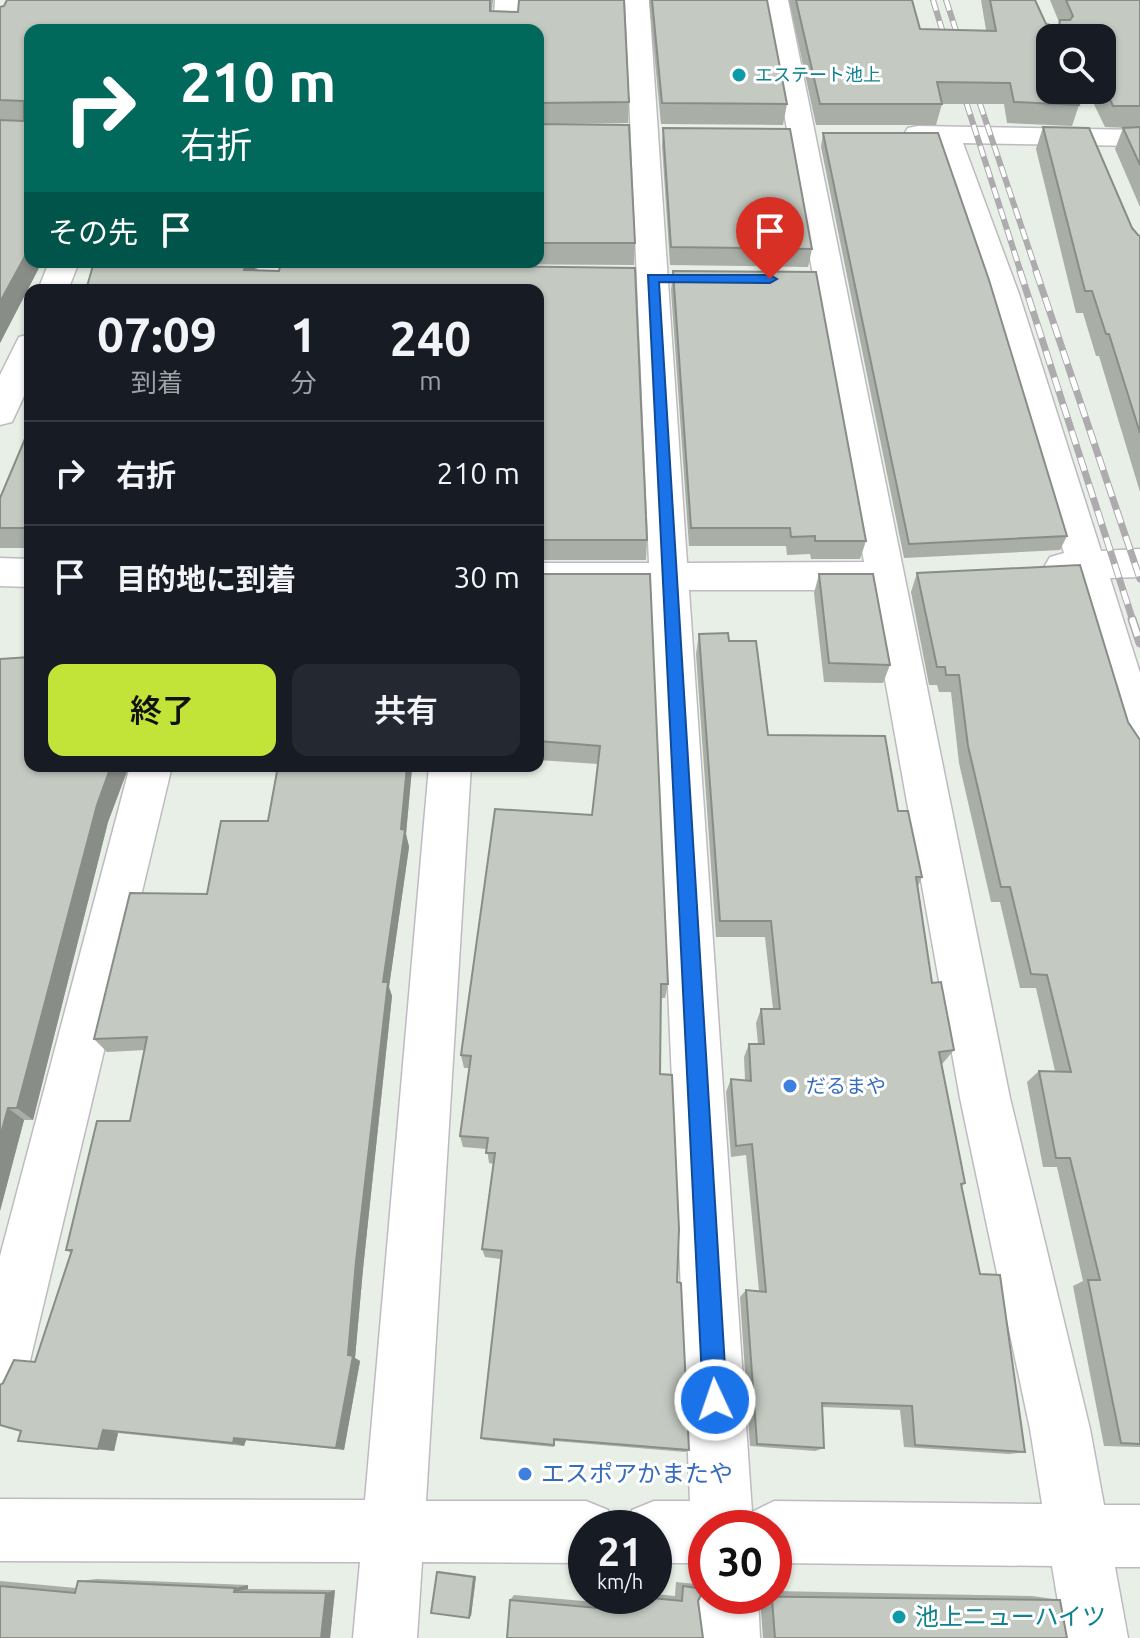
<!DOCTYPE html>
<html lang="ja">
<head>
<meta charset="utf-8">
<style>
  body { margin:0; font-family:Ubuntu,"Noto Sans JP",sans-serif; background:#242831; color:#f1f3f6; height:100vh; display:flex; flex-direction:column; font-size:30px; white-space:nowrap }
  * { box-sizing:border-box; margin:0 }
  p { font-size:26px; color:#9ea1a6 }
  .icon { flex:none; width:44px; height:44px; fill:none; stroke:currentColor; stroke-width:2; stroke-linecap:round; stroke-linejoin:round }
  .map { position:relative; flex:1; overflow:hidden }
  .details { position:absolute; left:24px; top:284px; width:520px; height:488px; display:flex; flex-direction:column; background:#171b24; border-radius:16px; box-shadow:0 2px 6px #0004 }
  .details>* { flex:none }
  .banner { position:absolute; left:24px; top:24px; width:520px; height:244px; border-radius:16px; box-shadow:0 2px 6px #0004; background:#00695c; color:#fff; overflow:hidden }
  .fabs { position:absolute; left:1036px; top:24px; display:grid; gap:16px }
  .fabs a { display:grid; place-items:center; width:80px; height:80px; border-radius:16px; background:#171b24; box-shadow:0 2px 6px #0004; font-size:40px }
  .speed { position:absolute; left:568px; top:1510px; display:flex; gap:16px; font-size:40px; font-weight:700; text-align:center }
  .speed>* { display:grid; place-content:center; width:104px; height:104px; border-radius:50%; background:#171b24; box-shadow:0 2px 6px #0004; line-height:1 }
  .speed small { font-size:20px; font-weight:400 }
  .speed .limit { border:12px solid #d22; background:#fff; color:#111 }
  .pin { position:absolute; display:grid; place-items:center; width:68px; height:68px; color:#fff; margin:-82px -34px; border-radius:50% 50% 50% 0; rotate:-45deg; box-shadow:0 0 8px #0007 }
  .pin .icon { rotate:45deg }
  .me { position:absolute; width:88px; margin:-44px; rotate:357deg; stroke-linejoin:round; filter:drop-shadow(0 0 6px #0008) }
  .turn { display:flex; align-items:center; gap:28px; height:168px; padding:0 24px; font-size:36px }
  .turn .icon { width:104px; height:104px; stroke-width:2.5 }
  .turn b { display:block; font-size:56px; line-height:68px }
  .then { display:flex; align-items:center; height:76px; padding:0 24px; background:#0003; gap:16px; font-size:30px }
  .eta { display:flex; justify-content:space-evenly; align-items:center; height:136px; text-align:center }
  .eta b { font-size:48px; font-weight:600; line-height:56px }
  .action { display:flex; gap:16px; margin-top:auto; padding:16px 24px }
  .action a { flex:1; height:92px; border-radius:16px; background:#c2e338; color:#111; font-size:32px; font-weight:600; line-height:92px; text-align:center }
  .action a+a { background:#242831; color:#f1f3f6 }
  ul { padding:0; list-style:none }
  li { display:flex; align-items:center; gap:24px; height:104px; padding:0 24px; border-top:2px solid #363941 }
  li div { flex:1 }
  li b { display:block; font-size:30px }
  li em { font-style:normal }
  .map>svg:first-child { display:block }
</style>
</head>
<body>
<div class="map">
<svg width="1140" height="1638" viewBox="0 0 1140 1638">
  <rect width="100%" height="100%" fill="#e7efe6"/>
  <g fill="none" stroke-linecap="round" stroke-linejoin="round">
    <defs>
      <path id="minor" d="M 495,0 L 519,0 L 517,30 L 493,30 Z
        M 625,0 L 649,0 L 687,563 L 864,562 L 764,0 L 788,0 L 1010,1098 L 1090,1429 L 1104,1505 L 1140,1505 L 1140,1567 L 1115,1567 L 1128,1638 L 1064,1638 L 1052,1566 L 774,1563 L 774,1528 L 706,1528 L 706,1563 L 654,1563 L 654,1528 L 625,1528 L 632,1510 L 654,1501 L 690,1501 L 651,591 L 538,591 L 538,563 L 649,563 ZM 689,590 L 869,590 L 960,1098 L 1030,1429 L 1042,1504 L 774,1501 L 752,1512 Z
        M 918,126 L 1140,130 L 1140,146 L 963,143 L 1019,294 L 1101,551 L 1140,549 L 1140,577 L 1110,578 L 1140,673 L 1140,755 L 1125,750 L 1119,738 L 1072,580 L 1050,577 L 1044,567 L 1050,557 L 1064,553 L 987,294 L 935,142 L 908,140 L 904,134 L 908,128 Z
        M 49,262 L 79,262 L 68,290 L 38,290 Z
        M 259,262 L 289,262 L 282,290 L 252,290 Z
        M 473,262 L 503,262 L 500,290 L 470,290 Z
        M 30,334 L 30,383 L 12,422 L 0,425 L 0,375 L 19,337 Z
        M 0,558 L 30,559 L 30,587 L 0,586 Z
        M 130,766 L 172,766 L 29,1365 L 20,1385 L 0,1394 L 0,1256 Z
        M 429,766 L 471,766 L 426,1501 L 586,1501 L 608,1510 L 615,1528 L 586,1528 L 586,1563 L 422,1562 L 417,1638 L 353,1638 L 360,1562 L 0,1561 L 0,1499 L 365,1500 Z
        M 706,1573 L 706,1596 L 758,1596 L 760,1638 L 696,1638 L 694,1596 Z"/>
    </defs>
    <!-- minor casing -->
    <use href="#minor" stroke="#bfbac1" stroke-width="3"/>
    <!-- minor -->
    <use href="#minor" fill="#fff" fill-rule="evenodd"/>
    <defs>
      <path id="rail-far2" d="M 933,0 L 948,49
        M 946,0 L 962,49
        M 960,83 L 1021,273
        M 973,83 L 1037,273"/>
      <path id="rail-far1" d="M 1020,271 L 1133,621
        M 1036,271 L 1140,579"/>
      <path id="rail" d="M 1132,619 L 1140,643"/>
    </defs>
    <!-- rail-far2 casing -->
    <use href="#rail-far2" stroke="#adabae" stroke-width="6"/>
    <!-- rail-far1 casing -->
    <use href="#rail-far1" stroke="#adabae" stroke-width="7"/>
    <!-- rail casing -->
    <use href="#rail" stroke="#adabae" stroke-width="9"/>
    <!-- rail-far2 -->
    <use href="#rail-far2" stroke="#fff" stroke-width="4" stroke-dasharray="11" stroke-linecap="butt"/>
    <!-- rail-far1 -->
    <use href="#rail-far1" stroke="#fff" stroke-width="5" stroke-dasharray="14" stroke-linecap="butt"/>
    <!-- rail -->
    <use href="#rail" stroke="#fff" stroke-width="6" stroke-dasharray="18" stroke-linecap="butt"/>
  </g>
  <!-- wall -->
  <path fill="#a9aea7" d="M 7,0 L 493,0 L 492,11 L 518,12 L 519,0 L 624,0 L 629,102 L 628,123 L 542,124 L 629,125 L 635,243 L 634,265 L 487,264 L 482,266 L 635,268 L 647,540 L 646,560 L 538,560 L 538,290 L 86,290 L 94,262 L 257,262 L 255,270 L 279,271 L 281,262 L 538,262 L 538,30 L 30,30 L 30,262 L 42,262 L 0,343 L 0,7 L 4,6 Z
    M 649,0 L 767,0 L 787,104 L 783,125 L 661,124 Z
    M 789,0 L 912,0 L 920,29 L 986,30 L 981,0 L 1035,0 L 1046,24 L 1058,26 L 1059,22 L 1050,0 L 1140,0 L 1140,207 L 1115,149 L 1123,128 L 1129,128 L 1105,127 L 1087,90 L 1102,90 L 1102,38 L 1050,38 L 1079,105 L 1072,126 L 1007,123 L 1004,104 L 942,104 L 936,125 L 816,125 Z
    M 1043,127 L 1138,235 L 1140,236 L 1140,492 L 1099,356 L 1096,356 L 1083,313 L 1076,313 L 1036,149 Z
    M 663,128 L 812,249 L 808,267 L 670,265 L 662,146 Z
    M 823,133 L 1067,536 L 1060,550 L 904,558 L 821,147 Z
    M 673,271 L 866,541 L 860,559 L 811,559 L 810,554 L 787,555 L 786,546 L 689,546 L 671,290 Z
    M 30,427 L 30,548 L 0,548 L 0,498 Z
    M 917,573 L 1128,722 L 1140,740 L 1140,1447 L 1104,1446 L 1073,1286 L 1083,1281 L 1057,1167 L 1043,1167 L 1027,1082 L 1039,1071 L 1055,1071 L 1036,988 L 1020,988 L 1000,902 L 991,902 L 959,763 L 951,692 L 939,692 L 937,685 L 929,685 L 911,592 Z
    M 538,574 L 650,574 L 668,984 L 665,998 L 661,998 L 660,1074 L 689,1450 L 685,1452 L 555,1441 L 554,1447 L 484,1440 L 481,1438 L 501,1259 L 485,1257 L 482,1249 L 494,1164 L 489,1163 L 487,1149 L 463,1147 L 460,1136 L 469,1068 L 464,1068 L 461,1055 L 592,815 L 598,764 L 538,760 Z
    M 819,574 L 890,665 L 883,683 L 824,682 L 814,593 Z
    M 699,634 L 729,641 L 768,735 L 898,811 L 922,877 L 918,886 L 932,983 L 954,1050 L 943,1063 L 942,1064 L 965,1183 L 962,1186 L 980,1274 L 1025,1452 L 1009,1454 L 904,1447 L 900,1410 L 822,1407 L 824,1448 L 815,1451 L 750,1446 L 740,1297 L 746,1290 L 759,1291 L 746,1155 L 731,1157 L 726,1092 L 731,1079 L 745,1080 L 744,1057 L 749,1044 L 758,1044 L 756,1023 L 761,1009 L 773,1009 L 765,937 L 716,937 L 696,654 Z
    M 0,659 L 30,766 L 129,766 L 108,822 L 33,1120 L 24,1120 L 0,1211 Z
    M 278,766 L 411,766 L 412,768 L 406,834 L 409,847 L 389,987 L 392,996 L 363,1269 L 355,1358 L 360,1361 L 344,1450 L 246,1440 L 244,1446 L 118,1433 L 114,1451 L 18,1441 L 35,1362 L 71,1253 L 66,1250 L 130,1121 L 145,1050 L 107,1052 L 94,1039 L 207,894 L 268,821 Z
    M 439,1571 L 476,1576 L 471,1616 L 437,1572 Z
    M 97,1579 L 248,1585 L 248,1589 L 335,1590 L 330,1638 L 0,1638 L 0,1581 L 76,1588 L 78,1581 Z
    M 676,1582 L 697,1584 L 704,1589 L 698,1601 L 703,1638 L 510,1600 L 514,1595 L 595,1602 L 596,1596 L 654,1596 L 654,1594 L 675,1596 Z
    M 774,1591 L 1032,1596 L 1060,1600 L 1067,1638 L 763,1638 L 760,1598 L 718,1598 L 714,1596 L 774,1596 Z"/>
  <!-- shaded-wall -->
  <path fill="#898d88" d="M 30,247 L 30,262 L 42,262 L 0,343 L 0,302 Z
    M 246,262 L 257,262 L 250,290 L 244,270 Z
    M 468,262 L 487,262 L 487,264 L 474,268 Z
    M 111,766 L 129,766 L 108,822 L 33,1120 L 17,1108 L 97,805 Z
    M 407,766 L 411,766 L 412,768 L 406,834 L 409,847 L 389,987 L 392,996 L 363,1269 L 355,1358 L 360,1361 L 344,1450 L 336,1448 L 348,1355 L 383,982 L 401,829 Z
    M 8,1108 L 24,1120 L 0,1211 L 0,1137 Z
    M 103,1430 L 118,1433 L 114,1451 L 98,1449 Z
    M 234,1438 L 246,1440 L 244,1446 L 233,1443 Z
    M 476,1576 L 471,1616 L 469,1618 L 474,1577 Z
    M 248,1585 L 248,1589 L 234,1592 L 235,1588 Z
    M 335,1590 L 330,1638 L 321,1638 L 326,1593 Z"/>
  <!-- building -->
  <path fill="#c4cac2" stroke="#898d88" stroke-width="2" d="M 7,0 L 490,0 L 490,11 L 518,12 L 519,0 L 624,0 L 629,102 L 538,103 L 538,30 L 30,30 L 30,247 L 0,302 L 0,120 L 24,121 L 24,101 L 0,100 L 0,7 L 4,6 Z
    M 652,0 L 767,0 L 787,104 L 662,103 Z
    M 796,0 L 912,0 L 920,29 L 996,31 L 990,0 L 1035,0 L 1046,24 L 1059,27 L 1060,20 L 1070,20 L 1073,16 L 1066,0 L 1140,0 L 1140,106 L 1113,106 L 1102,83 L 1102,38 L 1050,38 L 1050,90 L 1073,90 L 1079,105 L 1014,102 L 1010,83 L 937,82 L 942,104 L 820,104 Z
    M 538,124 L 629,125 L 635,243 L 538,243 Z
    M 1043,127 L 1089,128 L 1132,228 L 1138,235 L 1140,236 L 1140,433 L 1109,334 L 1106,334 L 1092,291 L 1085,291 Z
    M 1140,127 L 1140,165 L 1123,128 Z
    M 663,128 L 790,129 L 812,249 L 671,247 Z
    M 823,133 L 938,133 L 989,280 L 1067,536 L 909,544 Z
    M 94,262 L 246,262 L 244,270 L 279,271 L 281,262 L 472,262 L 486,266 L 635,268 L 647,540 L 538,540 L 538,290 L 86,290 Z
    M 673,271 L 816,272 L 866,541 L 815,541 L 815,536 L 791,537 L 790,528 L 691,528 Z
    M 30,427 L 30,528 L 0,528 L 0,498 Z
    M 1080,565 L 1128,722 L 1140,740 L 1140,1444 L 1121,1443 L 1088,1280 L 1100,1280 L 1070,1158 L 1056,1158 L 1039,1071 L 1071,1072 L 1047,975 L 1031,974 L 1010,887 L 1001,887 L 968,746 L 959,675 L 946,675 L 945,667 L 937,667 L 917,573 Z
    M 538,574 L 650,574 L 668,984 L 661,984 L 660,1074 L 672,1075 L 679,1229 L 677,1282 L 681,1283 L 689,1450 L 554,1439 L 554,1445 L 481,1438 L 502,1251 L 482,1249 L 495,1153 L 486,1153 L 488,1138 L 460,1136 L 471,1056 L 461,1055 L 495,809 L 592,815 L 600,746 L 538,741 Z
    M 819,574 L 873,574 L 890,665 L 829,663 Z
    M 728,633 L 729,641 L 756,641 L 768,735 L 885,736 L 898,811 L 908,811 L 922,877 L 916,877 L 932,983 L 941,982 L 954,1050 L 939,1052 L 965,1183 L 961,1184 L 980,1274 L 1000,1275 L 1025,1452 L 915,1445 L 912,1406 L 822,1403 L 824,1448 L 757,1444 L 746,1290 L 766,1292 L 752,1144 L 736,1146 L 731,1079 L 751,1081 L 749,1044 L 764,1044 L 761,1009 L 780,1009 L 771,921 L 720,921 L 699,634 Z
    M 30,657 L 30,766 L 111,766 L 97,805 L 17,1108 L 8,1108 L 0,1137 L 0,659 Z
    M 278,766 L 407,766 L 401,829 L 405,830 L 383,982 L 388,982 L 356,1261 L 348,1355 L 353,1356 L 336,1448 L 234,1438 L 233,1443 L 103,1430 L 98,1449 L 18,1441 L 21,1431 L 0,1425 L 0,1385 L 3,1383 L 14,1360 L 35,1362 L 72,1250 L 66,1250 L 97,1121 L 130,1121 L 147,1037 L 94,1039 L 130,893 L 207,894 L 221,821 L 268,821 Z
    M 437,1572 L 474,1577 L 469,1618 L 431,1613 Z
    M 78,1581 L 235,1588 L 234,1592 L 326,1593 L 321,1638 L 0,1638 L 0,1586 L 75,1593 Z
    M 683,1586 L 704,1589 L 698,1601 L 703,1638 L 507,1638 L 510,1600 L 597,1608 L 598,1596 L 630,1596 L 682,1601 Z
    M 718,1596 L 1060,1600 L 1067,1638 L 775,1638 L 772,1599 L 718,1598 Z"/>
  <!-- route -->
  <path fill="#1a73e8" stroke="#114b97" stroke-width="2" d="M 648,275 L 770,275 L 777,279 L 770,283 L 659,282 L 727,1400 L 723,1408 L 715,1412 L 706,1408 L 703,1400 Z"/>
  <!-- markers -->
  <g fill="#0f9aa8" stroke="#fff" stroke-width="3">
    <circle cx="739" cy="75" r="8"/>
    <circle cx="899" cy="1617" r="8"/>
  </g>
  <g fill="#3f7fe0" stroke="#fff" stroke-width="3">
    <circle cx="790" cy="1086" r="8"/>
    <circle cx="525" cy="1474" r="8"/>
  </g>
  <g text-anchor="middle" stroke-width="6" stroke-linejoin="round" paint-order="stroke">
    <!-- far-culture labels -->
    <g font-size="18" fill="#0d838f" stroke="#fff" text-anchor="start">
      <text x="755" y="81">エステート池上</text>
    </g>
    <!-- shop labels -->
    <g font-size="20" fill="#366cbe" stroke="#fff" text-anchor="start">
      <text x="806" y="1093">だるまや</text>
    </g>
    <!-- near-shop labels -->
    <g font-size="24" fill="#366cbe" stroke="#fff" text-anchor="start">
      <text x="541" y="1482">エスポアかまたや</text>
    </g>
    <!-- near-culture labels -->
    <g font-size="24" fill="#0d838f" stroke="#fff" text-anchor="start">
      <text x="915" y="1625">池上ニューハイツ</text>
    </g>
  </g>
</svg>
<div class="fabs">
<a><svg class="icon" aria-label="search" viewBox="0 0 24 24"><circle cx="10" cy="10" r="6"/><path d="M15 15l6 6"/></svg></a>
</div>
<div class="speed"><div>21<small>km/h</small></div><div class="limit">30</div></div>
<div class="pin" style="left:770px;top:279px;background:#d93025"><svg class="icon" aria-label="arrive" viewBox="0 0 24 24"><path d="M6 21V4h12l-3 4 3 4H6"/></svg></div>
<svg class="me" style="left:715px;top:1400px" viewBox="-20 -20 40 40"><circle r="17" fill="#1a73e8" stroke="#fff" stroke-width="3"/><path d="M0-11L8 9 0 5-8 9z" fill="#fff"/></svg>
<div class="banner">
<div class="turn"><svg class="icon" aria-label="right" viewBox="0 0 24 24"><path d="M7 20v-9h11M14 6l5 5-5 5"/></svg><div><b>210 m</b>右折</div></div>
<div class="then">その先<svg class="icon" aria-label="arrive" viewBox="0 0 24 24"><path d="M6 21V4h12l-3 4 3 4H6"/></svg></div>
</div>
<section class="details">
<div class="eta">
<div><b>07:09</b><p>到着</p></div>
<div><b>1</b><p>分</p></div>
<div><b>240</b><p>m</p></div>
</div>
<ul>
<li><svg class="icon" aria-label="right" viewBox="0 0 24 24"><path d="M7 20v-9h11M14 6l5 5-5 5"/></svg><div><b>右折</b></div><em>210 m</em></li>
<li><svg class="icon" aria-label="arrive" viewBox="0 0 24 24"><path d="M6 21V4h12l-3 4 3 4H6"/></svg><div><b>目的地に到着</b></div><em>30 m</em></li>
</ul>
<div class="action"><a>終了</a><a>共有</a></div>
</section>
</div>
</body>
</html>
